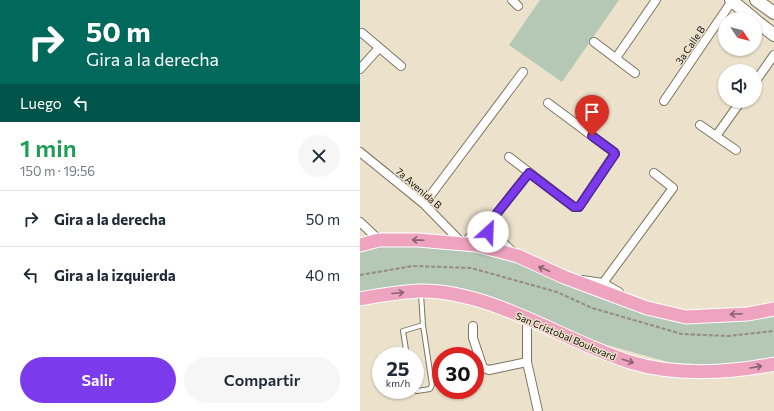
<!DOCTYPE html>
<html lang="es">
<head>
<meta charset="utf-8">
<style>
  body { margin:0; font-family:Commissioner,sans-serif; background:#f6f6f7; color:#1f2937; height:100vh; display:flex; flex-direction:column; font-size:15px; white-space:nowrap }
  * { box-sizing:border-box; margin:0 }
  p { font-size:13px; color:#747a83 }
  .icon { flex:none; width:22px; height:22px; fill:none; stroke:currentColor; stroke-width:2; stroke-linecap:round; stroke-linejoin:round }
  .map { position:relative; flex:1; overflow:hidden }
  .panel { display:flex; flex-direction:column; background:#fff; width:360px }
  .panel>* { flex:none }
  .hud { background:#00695c; color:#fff; overflow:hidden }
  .needle { width:26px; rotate:125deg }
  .fabs { position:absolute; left:358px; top:12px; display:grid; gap:8px }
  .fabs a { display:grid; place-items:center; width:44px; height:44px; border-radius:50%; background:#fff; box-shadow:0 1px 3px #0004; font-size:20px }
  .speed { position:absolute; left:12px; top:347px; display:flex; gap:8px; font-size:20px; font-weight:700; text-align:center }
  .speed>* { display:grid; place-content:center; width:52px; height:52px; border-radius:50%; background:#fff; box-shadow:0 1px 3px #0004; line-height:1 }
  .speed small { font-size:10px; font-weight:400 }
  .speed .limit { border:6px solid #d22; background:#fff; color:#111 }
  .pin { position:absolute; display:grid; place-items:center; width:34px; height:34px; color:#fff; margin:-41px -17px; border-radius:50% 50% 50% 0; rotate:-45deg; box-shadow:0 0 4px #0007 }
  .pin .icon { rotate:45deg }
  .me { position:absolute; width:44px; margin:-22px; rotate:25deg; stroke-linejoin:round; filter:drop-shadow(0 0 3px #0008) }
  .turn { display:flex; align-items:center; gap:14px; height:84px; padding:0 20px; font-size:18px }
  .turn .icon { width:52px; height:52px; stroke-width:2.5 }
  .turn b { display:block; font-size:28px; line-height:34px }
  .then { display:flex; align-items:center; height:38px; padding:0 20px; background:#0003; gap:8px; font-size:15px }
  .round { display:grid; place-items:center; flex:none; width:42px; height:42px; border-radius:21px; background:#f6f6f7 }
  .overview { display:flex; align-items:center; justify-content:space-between; height:68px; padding:0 20px }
  h1 { font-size:24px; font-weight:600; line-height:30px; color:#1e9e55 }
  .action { display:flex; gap:8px; margin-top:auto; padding:8px 20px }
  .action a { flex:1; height:46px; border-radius:24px; background:#7c3aed; color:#fff; font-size:16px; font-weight:600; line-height:46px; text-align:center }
  .action a+a { background:#f6f6f7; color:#1f2937 }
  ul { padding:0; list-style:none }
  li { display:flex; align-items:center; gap:12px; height:56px; padding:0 20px; border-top:1px solid #e0e1e3 }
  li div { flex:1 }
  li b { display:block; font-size:15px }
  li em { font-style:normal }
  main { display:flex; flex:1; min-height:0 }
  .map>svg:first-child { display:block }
</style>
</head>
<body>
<main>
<section class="panel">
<div class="hud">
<div class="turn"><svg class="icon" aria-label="right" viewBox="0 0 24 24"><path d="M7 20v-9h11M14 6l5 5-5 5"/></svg><div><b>50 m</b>Gira a la derecha</div></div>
<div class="then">Luego<svg class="icon" aria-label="left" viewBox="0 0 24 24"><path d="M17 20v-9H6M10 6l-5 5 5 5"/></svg></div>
</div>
<div class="overview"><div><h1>1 min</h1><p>150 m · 19:56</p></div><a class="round"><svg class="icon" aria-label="close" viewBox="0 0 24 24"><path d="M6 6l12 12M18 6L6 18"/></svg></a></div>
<ul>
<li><svg class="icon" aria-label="right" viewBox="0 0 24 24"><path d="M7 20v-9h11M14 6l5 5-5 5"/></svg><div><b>Gira a la derecha</b></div><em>50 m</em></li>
<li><svg class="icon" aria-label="left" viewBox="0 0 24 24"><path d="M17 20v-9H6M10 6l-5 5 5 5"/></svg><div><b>Gira a la izquierda</b></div><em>40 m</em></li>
</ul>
<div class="action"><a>Salir</a><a>Compartir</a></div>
</section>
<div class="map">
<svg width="414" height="411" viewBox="0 0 414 411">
  <rect width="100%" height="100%" fill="#ece2cc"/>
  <!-- green -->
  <path fill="#b5c7b5" d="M 180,0 L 259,0 L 202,82 L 149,45 Z
    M 20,245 L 86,245 L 146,257 L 327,321 L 414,313 L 414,360 L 376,366 L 312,363 L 240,343 L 115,295 L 0,296 L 0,249 Z"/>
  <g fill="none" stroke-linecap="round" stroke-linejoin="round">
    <defs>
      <path id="lane" d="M 47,356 L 43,331 L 63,325
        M 55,390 L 57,391 L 70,389 L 72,385 L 63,325 L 61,294"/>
      <path id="street" d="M 152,0 L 158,6
        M 2,33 L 41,66
        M 234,42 L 275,73
        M 256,58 L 296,0
        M 0,69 L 19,48
        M 395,82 L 414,55
        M 304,101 L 372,1
        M 340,125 L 376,150
        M 356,136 L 381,101
        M 0,152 L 64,204 L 102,243
        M 149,157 L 214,207 L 219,207 L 255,153 L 188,103
        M 64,204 L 163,72
        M 0,222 L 19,240
        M 128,231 L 130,222 L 169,173
        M 105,243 C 122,218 138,238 154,253
        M 222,280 L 243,283 L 259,292
        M 243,283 L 313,188 L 294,173
        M 167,319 L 167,362 L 178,411
        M 113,326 L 113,338 L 123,368 L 129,370 L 167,362"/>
      <path id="secondary" d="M 371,0 L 394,19
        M 396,0 L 414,13
        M 395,20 L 414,35"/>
      <path id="primary" d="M 0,245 L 19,240 L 58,240 L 116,245 L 158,256 L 204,277 L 287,308 L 326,317 L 388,314 L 414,309
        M 0,299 C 20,295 40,292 60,291 C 131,290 204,341 270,362 C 315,376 369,373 414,364"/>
    </defs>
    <!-- lane casing -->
    <use href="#lane" stroke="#7d7461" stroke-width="6"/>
    <!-- street casing -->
    <use href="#street" stroke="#7d7461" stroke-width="10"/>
    <!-- secondary casing -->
    <use href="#secondary" stroke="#7d7461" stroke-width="14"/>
    <!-- primary casing -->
    <use href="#primary" stroke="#fff" stroke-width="15"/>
    <!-- path -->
    <path stroke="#948c7c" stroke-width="2" stroke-dasharray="4 2" stroke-linecap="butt" d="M 0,275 L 53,266 L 111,268 L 197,292 L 232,308 L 322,334 L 368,336 L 414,331"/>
    <!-- lane -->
    <use href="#lane" stroke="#fff" stroke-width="4"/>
    <!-- street -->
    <use href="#street" stroke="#fff" stroke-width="8"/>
    <!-- secondary -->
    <use href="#secondary" stroke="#fff" stroke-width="12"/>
    <!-- primary -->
    <use href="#primary" stroke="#eea3bf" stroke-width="13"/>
  </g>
  <!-- one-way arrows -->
  <defs><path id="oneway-shaft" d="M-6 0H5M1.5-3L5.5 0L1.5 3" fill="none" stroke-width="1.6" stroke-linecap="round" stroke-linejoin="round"/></defs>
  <g stroke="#8c616e">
    <use href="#oneway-shaft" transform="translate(58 240) rotate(-178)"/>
    <use href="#oneway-shaft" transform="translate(184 269) rotate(-157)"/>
    <use href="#oneway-shaft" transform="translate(38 293) rotate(-5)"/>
    <use href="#oneway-shaft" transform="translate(376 314) rotate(177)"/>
    <use href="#oneway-shaft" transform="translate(268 361) rotate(18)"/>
    <use href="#oneway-shaft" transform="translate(396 367) rotate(-10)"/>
  </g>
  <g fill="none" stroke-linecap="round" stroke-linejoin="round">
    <defs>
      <path id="route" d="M 128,232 L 130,222 L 169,173 L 214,207 L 219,207 L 255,154 L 254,152 L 232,136"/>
    </defs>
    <!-- route casing -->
    <use href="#route" stroke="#51269a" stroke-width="10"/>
    <!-- route -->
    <use href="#route" stroke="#7c3aed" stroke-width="7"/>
  </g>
  <g text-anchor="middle" stroke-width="3" stroke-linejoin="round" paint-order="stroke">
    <!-- street labels -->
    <g font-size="10" fill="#15110a" stroke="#ece2cc">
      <text transform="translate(330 45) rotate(-56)" y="4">3a Calle B</text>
      <text transform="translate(59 188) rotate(41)" y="4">7a Avenida B</text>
      <text transform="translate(206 336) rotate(23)" y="4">San Cristobal Boulevard</text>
    </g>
  </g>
</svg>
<div class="fabs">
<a><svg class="needle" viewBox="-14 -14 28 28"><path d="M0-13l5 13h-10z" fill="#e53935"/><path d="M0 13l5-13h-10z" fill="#747a83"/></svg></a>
<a><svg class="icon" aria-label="sound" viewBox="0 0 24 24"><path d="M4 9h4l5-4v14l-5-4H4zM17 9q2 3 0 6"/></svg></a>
</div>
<div class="speed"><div>25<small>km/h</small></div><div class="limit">30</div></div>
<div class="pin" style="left:232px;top:136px;background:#d93025"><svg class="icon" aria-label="arrive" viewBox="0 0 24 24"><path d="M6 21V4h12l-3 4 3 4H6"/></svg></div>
<svg class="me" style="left:128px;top:232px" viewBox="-20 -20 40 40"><circle r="19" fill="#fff"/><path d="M0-13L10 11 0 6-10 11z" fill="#7c3aed"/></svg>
</div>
</main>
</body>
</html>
